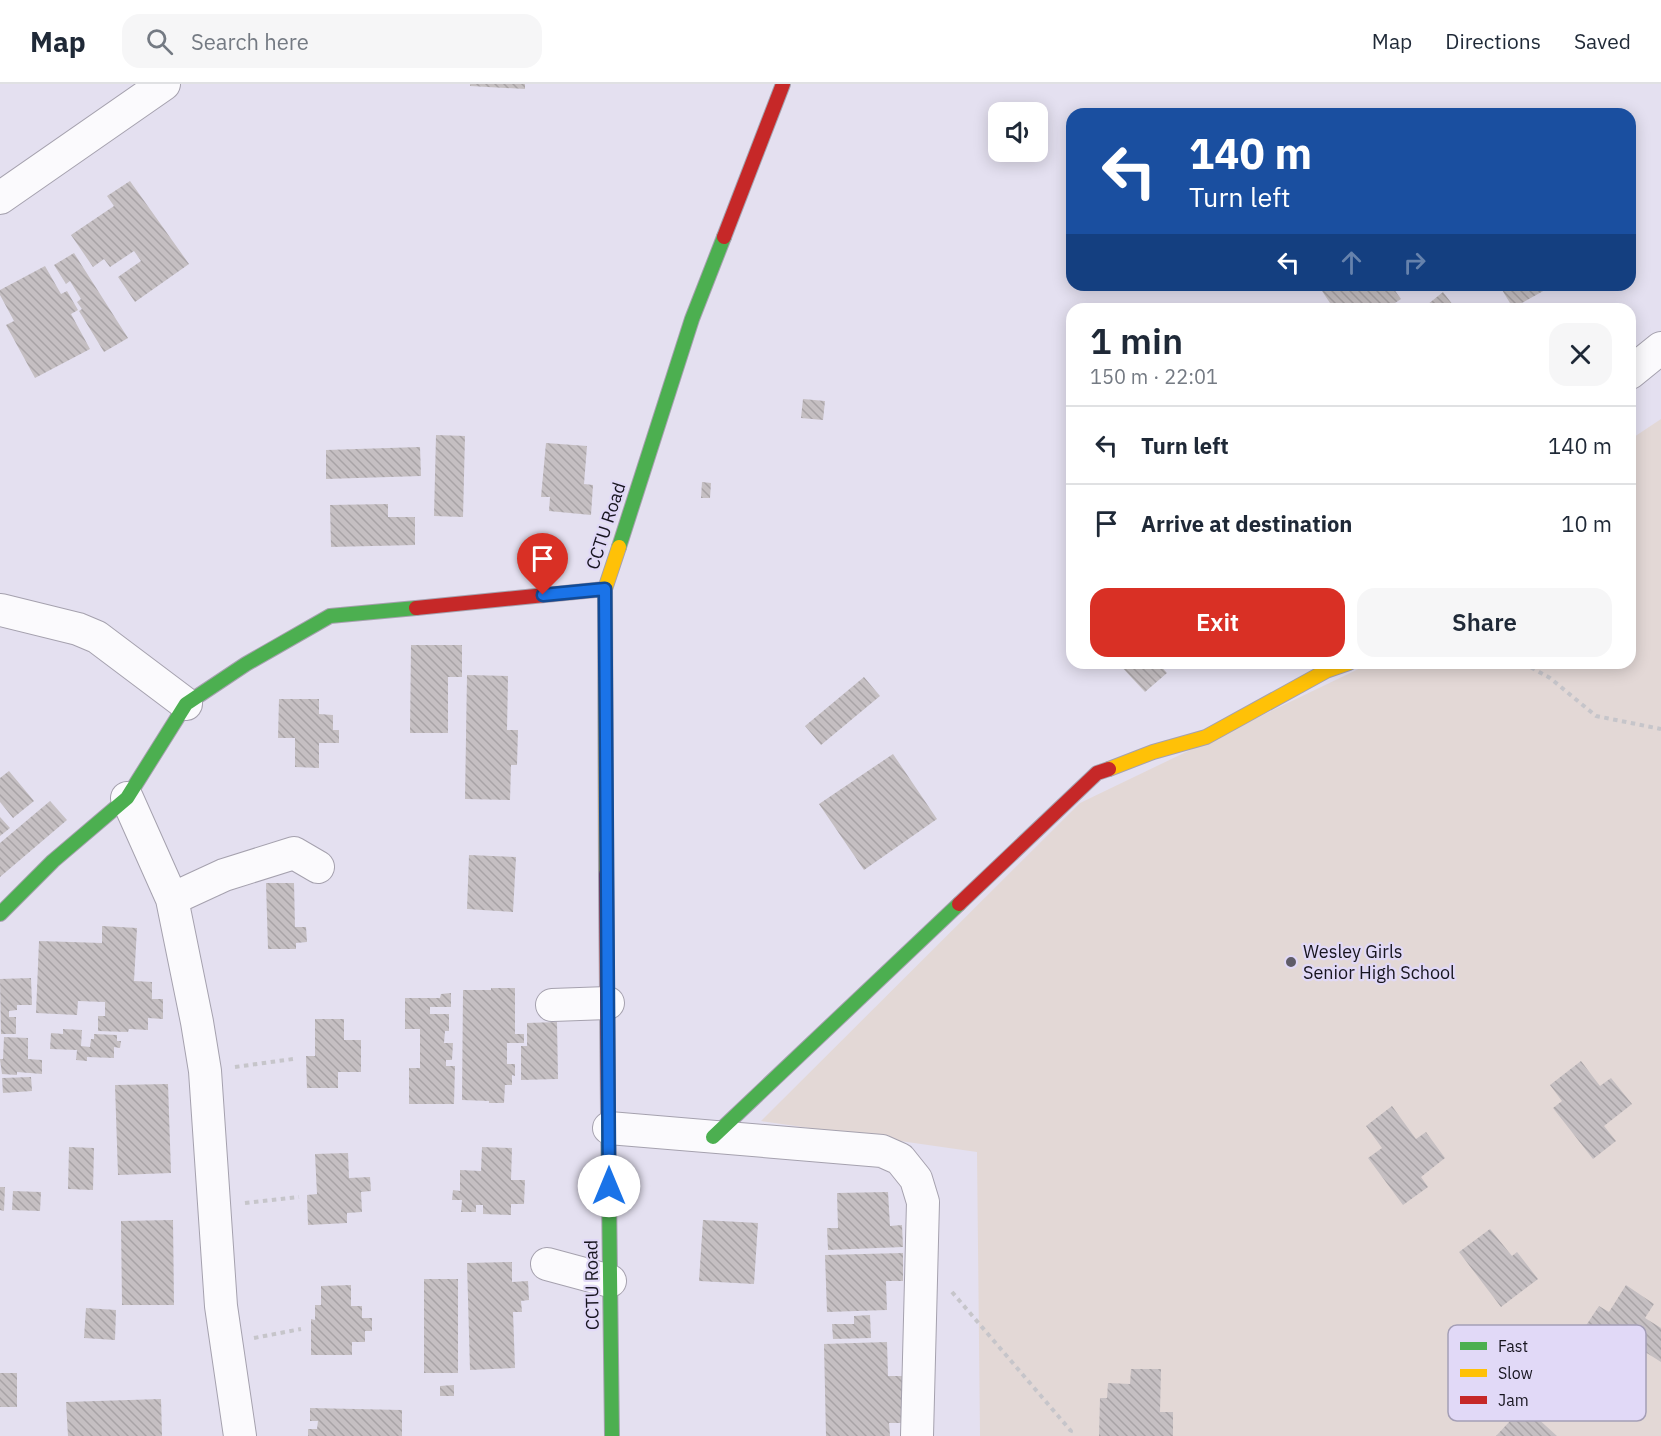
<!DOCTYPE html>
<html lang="en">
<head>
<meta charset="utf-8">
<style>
  body { margin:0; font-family:"IBM Plex Sans",sans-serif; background:#f6f6f7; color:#1f2937; height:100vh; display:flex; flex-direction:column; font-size:22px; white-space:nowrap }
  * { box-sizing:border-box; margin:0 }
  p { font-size:20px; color:#747a83 }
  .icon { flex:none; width:33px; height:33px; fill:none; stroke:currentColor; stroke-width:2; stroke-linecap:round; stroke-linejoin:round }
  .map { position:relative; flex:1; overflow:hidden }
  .drawer { position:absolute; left:1066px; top:219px; width:570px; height:366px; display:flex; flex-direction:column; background:#fff; border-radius:18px; box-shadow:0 3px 15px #0003 }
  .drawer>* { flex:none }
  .top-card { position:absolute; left:1066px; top:24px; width:570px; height:183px; border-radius:18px; box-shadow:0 3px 15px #0003; background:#1a4fa0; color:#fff; overflow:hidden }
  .tools { position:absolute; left:988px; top:18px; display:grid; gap:12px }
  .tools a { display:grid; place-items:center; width:60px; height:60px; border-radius:12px; background:#fff; box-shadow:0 3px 15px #0003; font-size:30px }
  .pin { position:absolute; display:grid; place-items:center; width:51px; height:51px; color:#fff; margin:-62px -26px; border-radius:50% 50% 50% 0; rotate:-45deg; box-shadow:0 0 6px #0007 }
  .pin .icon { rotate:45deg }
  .me { position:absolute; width:66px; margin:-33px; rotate:0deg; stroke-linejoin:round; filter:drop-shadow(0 0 4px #0008) }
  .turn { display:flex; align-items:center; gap:21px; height:126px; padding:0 24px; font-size:27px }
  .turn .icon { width:78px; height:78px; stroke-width:2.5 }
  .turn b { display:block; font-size:42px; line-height:51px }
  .lanes { display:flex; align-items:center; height:57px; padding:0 24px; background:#0003; justify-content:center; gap:30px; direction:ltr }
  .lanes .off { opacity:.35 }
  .round { display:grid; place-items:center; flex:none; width:63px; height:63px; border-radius:18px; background:#f6f6f7 }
  .headline { display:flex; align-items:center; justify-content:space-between; height:102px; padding:0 24px }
  h1 { font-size:36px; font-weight:600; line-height:45px }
  .button { display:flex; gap:12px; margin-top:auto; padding:12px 24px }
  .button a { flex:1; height:69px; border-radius:18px; background:#d93025; color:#fff; font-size:24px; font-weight:600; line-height:69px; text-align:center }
  .button a+a { background:#f6f6f7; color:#1f2937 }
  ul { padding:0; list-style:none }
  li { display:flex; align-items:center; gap:18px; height:78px; padding:0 24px; border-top:2px solid #e0e1e3 }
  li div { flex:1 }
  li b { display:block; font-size:22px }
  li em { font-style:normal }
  header { display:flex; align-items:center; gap:36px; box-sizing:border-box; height:84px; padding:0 30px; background:#fff; border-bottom:2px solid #e0e1e3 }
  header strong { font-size:28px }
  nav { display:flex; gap:33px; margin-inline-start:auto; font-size:21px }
  .search { width:420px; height:54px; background:#f6f6f7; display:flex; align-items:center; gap:15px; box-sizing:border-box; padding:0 21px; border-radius:18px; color:#747a83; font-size:22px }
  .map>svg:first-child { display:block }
</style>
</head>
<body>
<header>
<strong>Map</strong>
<div class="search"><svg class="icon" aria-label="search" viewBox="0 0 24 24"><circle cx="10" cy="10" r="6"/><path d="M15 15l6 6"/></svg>Search here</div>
<nav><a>Map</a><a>Directions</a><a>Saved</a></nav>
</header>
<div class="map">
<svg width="1661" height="1352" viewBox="0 0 1661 1352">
  <defs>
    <pattern id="building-back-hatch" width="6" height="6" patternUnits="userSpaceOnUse" patternTransform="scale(1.5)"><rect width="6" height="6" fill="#c5bfc2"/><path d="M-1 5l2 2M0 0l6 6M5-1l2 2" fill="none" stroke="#a8a3a6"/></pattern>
  </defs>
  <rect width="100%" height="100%" fill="#e4e0f0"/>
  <!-- education -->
  <path fill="#e3d8d6" d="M 1661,335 L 1661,1352 L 980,1352 L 977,1068 L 761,1037 L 1080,719 L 1371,579 L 1630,579 L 1631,355 Z"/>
  <!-- building -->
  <path fill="url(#building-back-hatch)" d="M 470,0 L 525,0 L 525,5 L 470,2 Z
    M 130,97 L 189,180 L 135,218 L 118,193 L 141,177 L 134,167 L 110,183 L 104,175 L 93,183 L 71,151 L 114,122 L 107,112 Z
    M 74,169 L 128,254 L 104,268 L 79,227 L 82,225 L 77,218 L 81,215 L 70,197 L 66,200 L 54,181 Z
    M 45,182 L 61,210 L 67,207 L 78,226 L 71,230 L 90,265 L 35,294 L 6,241 L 14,237 L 0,211 L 0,206 Z
    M 1318,201 L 1391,201 L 1401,215 L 1386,225 L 1334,225 Z
    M 1499,201 L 1554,201 L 1513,224 Z
    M 1443,208 L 1456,225 L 1422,225 Z
    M 803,315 L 825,317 L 823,336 L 801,334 Z
    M 436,351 L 465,352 L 463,433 L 434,432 Z
    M 546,359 L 587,362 L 584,400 L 593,401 L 591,431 L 549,427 L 550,413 L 541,413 Z
    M 420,363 L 421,392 L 326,395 L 326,366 Z
    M 702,398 L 711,399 L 710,414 L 701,414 Z
    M 388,420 L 388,433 L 415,433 L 415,461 L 331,463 L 330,421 Z
    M 411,561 L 462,561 L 462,593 L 448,593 L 448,649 L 410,649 Z
    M 1118,579 L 1158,579 L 1167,589 L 1145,608 Z
    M 467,591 L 508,592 L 507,646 L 518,646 L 517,681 L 511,681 L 510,716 L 465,715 Z
    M 864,593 L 880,612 L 821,661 L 805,642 Z
    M 279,615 L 319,615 L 319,630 L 333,631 L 333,646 L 339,646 L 339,659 L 319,659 L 319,684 L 295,683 L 295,654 L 278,654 Z
    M 893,670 L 937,735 L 864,786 L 819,720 Z
    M 9,687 L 34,717 L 13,734 L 0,718 L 0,694 Z
    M 50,717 L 67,736 L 0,793 L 0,759 Z
    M 0,733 L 10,744 L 0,752 Z
    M 469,771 L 516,773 L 513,828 L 467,825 Z
    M 266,799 L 294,799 L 295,843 L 306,843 L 307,858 L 296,859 L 296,865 L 268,865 Z
    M 102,842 L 137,844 L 134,897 L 152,898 L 152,915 L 163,915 L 163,935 L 148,934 L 148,946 L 129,945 L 128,948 L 98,947 L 98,932 L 105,932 L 105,918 L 78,917 L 77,931 L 36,929 L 39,857 L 102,859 Z
    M 31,894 L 32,921 L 17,921 L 17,926 L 9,927 L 9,933 L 16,933 L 16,950 L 1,950 L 0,895 Z
    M 491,904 L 515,904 L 515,950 L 524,950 L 524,959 L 507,959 L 507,980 L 515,980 L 515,992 L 512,991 L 512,1001 L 505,1001 L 504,1019 L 489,1019 L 489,1017 L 462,1016 L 463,906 L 491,906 Z
    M 451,909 L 451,923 L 430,923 L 430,930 L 449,930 L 449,947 L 445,947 L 444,959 L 453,959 L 452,976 L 446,976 L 446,982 L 455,982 L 454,1020 L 409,1020 L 409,984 L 420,984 L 420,945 L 405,945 L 405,914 L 440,914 L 441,910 Z
    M 315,935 L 344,935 L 344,956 L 361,956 L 361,988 L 338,988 L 338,1004 L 307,1004 L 306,972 L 315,972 Z
    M 557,938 L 558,995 L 521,996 L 521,962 L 527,962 L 527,939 Z
    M 63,945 L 82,946 L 81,962 L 90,963 L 91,955 L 94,955 L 94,950 L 117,951 L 117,957 L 121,957 L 120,964 L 114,963 L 114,974 L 87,973 L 87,977 L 76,976 L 77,966 L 50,965 L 51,949 L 63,950 Z
    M 4,953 L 28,954 L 28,975 L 42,976 L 42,990 L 17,988 L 17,991 L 2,990 L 0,975 L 3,975 Z
    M 1581,977 L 1600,1002 L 1611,994 L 1632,1020 L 1604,1042 L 1616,1057 L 1593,1075 L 1553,1024 L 1562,1017 L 1550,1001 Z
    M 31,993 L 32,1007 L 3,1009 L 2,994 Z
    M 168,1000 L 171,1089 L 118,1091 L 115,1001 Z
    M 1392,1022 L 1416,1055 L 1426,1048 L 1445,1074 L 1421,1093 L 1428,1103 L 1403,1121 L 1368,1074 L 1382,1064 L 1366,1042 Z
    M 69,1063 L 94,1064 L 93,1106 L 68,1105 Z
    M 482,1063 L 512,1064 L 511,1096 L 525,1096 L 524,1120 L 511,1120 L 511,1131 L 483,1130 L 483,1121 L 476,1121 L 476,1128 L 461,1128 L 462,1116 L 452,1116 L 453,1106 L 460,1107 L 460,1086 L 481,1087 Z
    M 348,1069 L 349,1094 L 370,1093 L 371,1107 L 361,1108 L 362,1128 L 347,1129 L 347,1139 L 308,1141 L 307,1111 L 317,1110 L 315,1070 Z
    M 0,1103 L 5,1103 L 4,1127 L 0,1126 Z
    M 13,1107 L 41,1108 L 40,1127 L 12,1126 Z
    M 888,1108 L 890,1142 L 902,1141 L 903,1163 L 828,1166 L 827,1144 L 838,1144 L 837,1109 Z
    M 173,1136 L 174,1221 L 122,1221 L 121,1137 Z
    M 703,1136 L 758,1139 L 754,1200 L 699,1197 Z
    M 1490,1145 L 1512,1172 L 1517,1168 L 1538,1195 L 1501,1223 L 1459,1168 Z
    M 903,1169 L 903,1197 L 886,1197 L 887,1226 L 827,1228 L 825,1171 Z
    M 512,1178 L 512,1198 L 528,1197 L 529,1216 L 521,1217 L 522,1228 L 513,1228 L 515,1284 L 470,1286 L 467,1179 Z
    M 424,1195 L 458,1195 L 458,1289 L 424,1289 Z
    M 351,1201 L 351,1222 L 362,1222 L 362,1234 L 372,1234 L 372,1247 L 365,1247 L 365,1258 L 352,1258 L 352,1271 L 311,1271 L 311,1235 L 315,1236 L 315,1221 L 321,1221 L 321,1202 Z
    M 1626,1201 L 1654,1220 L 1645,1234 L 1661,1244 L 1661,1278 L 1642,1266 L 1632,1282 L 1581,1249 L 1599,1222 L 1609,1228 Z
    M 86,1224 L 116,1226 L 115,1256 L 84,1254 Z
    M 870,1231 L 871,1254 L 833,1255 L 832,1240 L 854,1240 L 854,1232 Z
    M 887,1258 L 888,1292 L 903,1292 L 905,1339 L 889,1339 L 890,1352 L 826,1352 L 824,1260 Z
    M 1131,1285 L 1161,1285 L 1160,1328 L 1173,1328 L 1173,1352 L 1099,1352 L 1100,1314 L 1107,1314 L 1108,1299 L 1130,1300 Z
    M 0,1289 L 17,1289 L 17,1323 L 0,1323 Z
    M 454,1301 L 454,1312 L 440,1312 L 440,1302 Z
    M 161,1315 L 162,1352 L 68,1352 L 66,1318 Z
    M 1524,1322 L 1557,1352 L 1496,1352 Z
    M 310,1324 L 402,1326 L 402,1352 L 308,1352 L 308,1345 L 317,1345 L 318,1337 L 310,1337 Z"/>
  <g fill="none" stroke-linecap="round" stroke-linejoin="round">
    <defs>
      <path id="street" d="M 0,114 L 164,0
        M 1630,289 L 1661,264
        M 1,526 L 78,545 L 97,553 L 186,620
        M 127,714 L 172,815 L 197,938 L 205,987 L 221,1222 L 240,1352
        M 172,815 L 224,791 L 294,769 L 318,783
        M 552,921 L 608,919
        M 609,1044 L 882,1067 L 900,1075 L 916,1095 L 923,1118 L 917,1352
        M 547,1180 L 610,1197"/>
      <path id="fast" d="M 619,463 L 692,235 L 724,153
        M 0,830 L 53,777 L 127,714 L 186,620 L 246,580 L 330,532 L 416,524
        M 608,1030 L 612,1352
        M 713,1053 L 959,820"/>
      <path id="slow" d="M 1109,685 L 1153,668 L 1206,653 L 1326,587 L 1349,579
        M 606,790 L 605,505 L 619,463"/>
      <path id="jam" d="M 724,153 L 783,0
        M 416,524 L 605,505
        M 606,790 L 608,1030
        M 959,820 L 1097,689 L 1109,685"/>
    </defs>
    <!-- street casing -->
    <use href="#street" stroke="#a5a1ae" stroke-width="34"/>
    <!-- fast casing -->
    <use href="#fast" stroke="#a5a1ae" stroke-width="16"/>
    <!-- slow casing -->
    <use href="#slow" stroke="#a5a1ae" stroke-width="16"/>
    <!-- jam casing -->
    <use href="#jam" stroke="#a5a1ae" stroke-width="16"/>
    <!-- path -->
    <path stroke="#c6c5ca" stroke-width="4" stroke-dasharray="4.5 4.5" stroke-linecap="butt" d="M 1523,579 L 1550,594 L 1596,632 L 1661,645
      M 235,983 L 293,975
      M 245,1119 L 299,1113
      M 952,1208 L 1071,1347 L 1069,1352
      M 254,1254 L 301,1245"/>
    <!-- street -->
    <use href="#street" stroke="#fbfafd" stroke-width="32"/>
    <!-- fast -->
    <use href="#fast" stroke="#4caf50" stroke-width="14"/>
    <!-- slow -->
    <use href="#slow" stroke="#ffc107" stroke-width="14"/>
    <!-- jam -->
    <use href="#jam" stroke="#c62828" stroke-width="14"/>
  </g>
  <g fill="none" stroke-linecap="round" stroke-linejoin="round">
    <defs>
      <path id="route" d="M 543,511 L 605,505 L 609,1102"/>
    </defs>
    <!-- route casing -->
    <use href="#route" stroke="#114b97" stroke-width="15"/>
    <!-- route -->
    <use href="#route" stroke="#1a73e8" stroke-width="10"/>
  </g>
  <!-- markers -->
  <circle fill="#5f5c68" stroke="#e1d9f7" stroke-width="2" cx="1291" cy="878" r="6"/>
  <g text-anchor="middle" stroke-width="4.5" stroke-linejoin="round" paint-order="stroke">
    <!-- street labels -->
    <g font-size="18" fill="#17151f" stroke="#e1d9f7">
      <text transform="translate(606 442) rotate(-72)" y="6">CCTU Road</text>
      <text transform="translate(592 1201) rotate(-91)" y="6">CCTU Road</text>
    </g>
    <!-- poi labels -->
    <g font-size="18" fill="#17151f" stroke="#e1d9f7" text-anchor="start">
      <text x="1303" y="874">Wesley Girls<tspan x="1303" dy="21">Senior High School</tspan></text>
    </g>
  </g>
  <!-- legend -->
  <rect x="1448" y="1241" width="198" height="96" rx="9" fill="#e1d9f7" stroke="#a49eb6" stroke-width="1.5"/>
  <rect x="1460" y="1258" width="27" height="8" fill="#4caf50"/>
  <rect x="1460" y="1285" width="27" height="8" fill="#ffc107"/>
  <rect x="1460" y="1312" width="27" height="8" fill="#c62828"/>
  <g font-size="16" fill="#17151f">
    <text x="1498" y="1268">Fast</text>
    <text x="1498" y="1295">Slow</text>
    <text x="1498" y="1322">Jam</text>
  </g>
</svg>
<div class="tools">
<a><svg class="icon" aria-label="sound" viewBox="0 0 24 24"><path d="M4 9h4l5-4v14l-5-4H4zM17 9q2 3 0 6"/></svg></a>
</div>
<div class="pin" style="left:543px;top:511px;background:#d93025"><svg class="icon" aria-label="arrive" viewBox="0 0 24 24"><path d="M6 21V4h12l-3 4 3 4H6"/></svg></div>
<svg class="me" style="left:609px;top:1102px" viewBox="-20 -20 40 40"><circle r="19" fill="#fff"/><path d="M0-13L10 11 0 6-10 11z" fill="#1a73e8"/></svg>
<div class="top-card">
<div class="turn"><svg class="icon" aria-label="left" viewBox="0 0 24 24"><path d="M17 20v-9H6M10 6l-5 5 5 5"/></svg><div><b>140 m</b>Turn left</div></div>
<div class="lanes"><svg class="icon" aria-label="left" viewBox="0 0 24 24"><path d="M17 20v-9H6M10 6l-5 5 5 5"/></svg><svg class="icon off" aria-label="ahead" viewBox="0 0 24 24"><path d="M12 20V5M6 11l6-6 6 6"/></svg><svg class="icon off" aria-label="right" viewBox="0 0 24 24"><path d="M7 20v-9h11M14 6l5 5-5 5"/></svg></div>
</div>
<section class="drawer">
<div class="headline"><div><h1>1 min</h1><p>150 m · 22:01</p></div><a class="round"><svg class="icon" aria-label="close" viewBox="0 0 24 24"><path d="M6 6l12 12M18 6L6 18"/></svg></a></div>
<ul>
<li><svg class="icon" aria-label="left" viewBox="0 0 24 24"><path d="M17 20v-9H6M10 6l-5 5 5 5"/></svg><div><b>Turn left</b></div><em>140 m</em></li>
<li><svg class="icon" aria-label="arrive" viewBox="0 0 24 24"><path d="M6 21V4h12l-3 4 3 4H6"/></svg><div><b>Arrive at destination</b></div><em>10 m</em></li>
</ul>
<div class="button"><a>Exit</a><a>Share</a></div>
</section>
</div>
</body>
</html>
